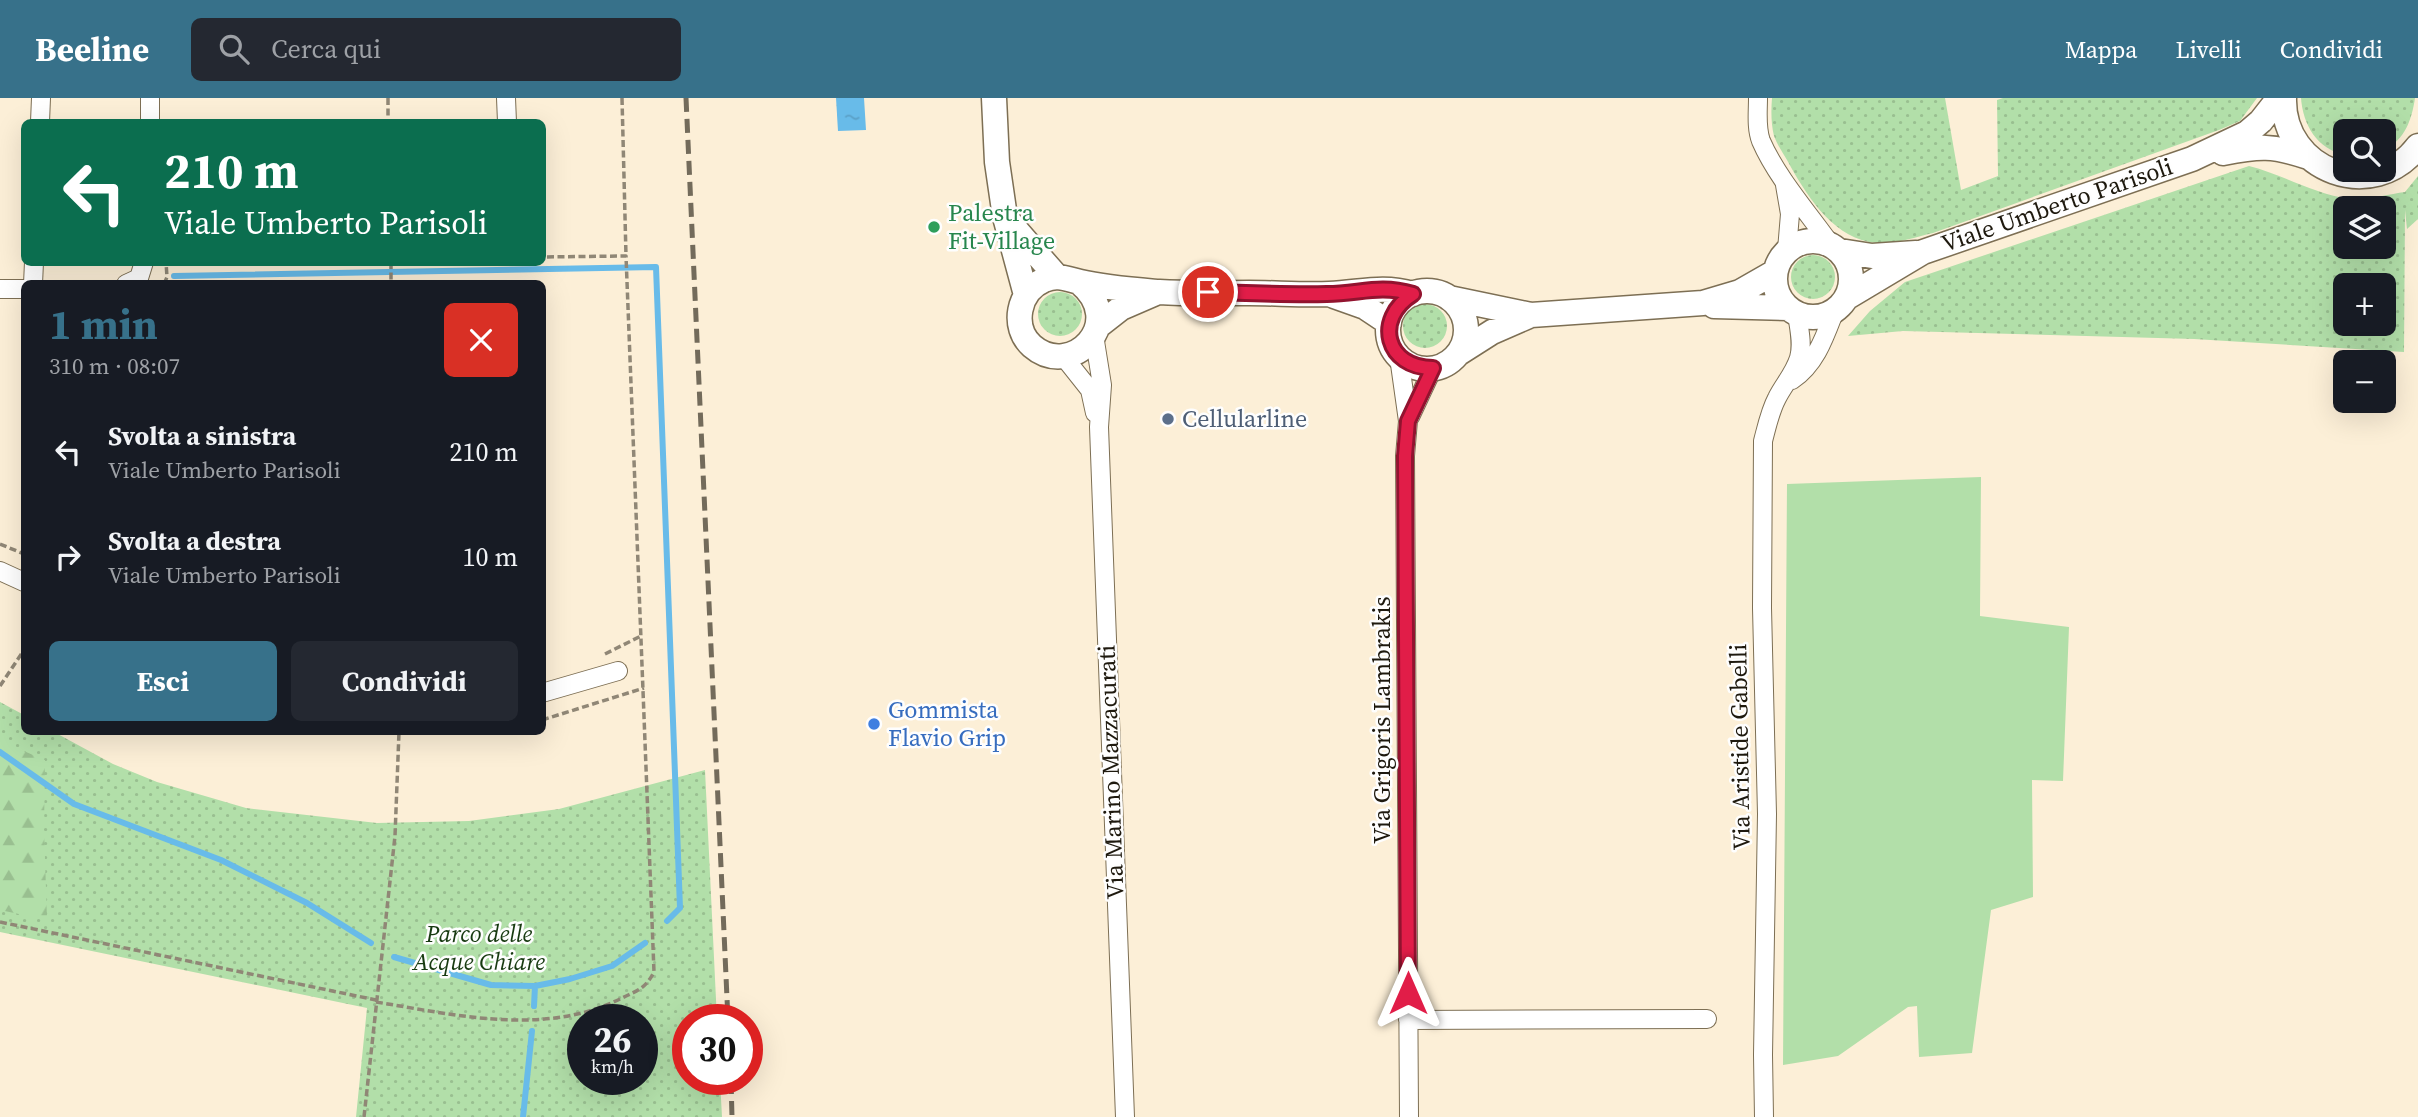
<!DOCTYPE html>
<html lang="it">
<head>
<meta charset="utf-8">
<style>
  body { margin:0; font-family:"Source Serif 4",serif; background:#242831; color:#f1f3f6; height:100vh; display:flex; flex-direction:column; font-size:26px; white-space:nowrap }
  * { box-sizing:border-box; margin:0 }
  p { font-size:23px; color:#9ea1a6 }
  .icon { flex:none; width:38px; height:38px; fill:none; stroke:currentColor; stroke-width:2; stroke-linecap:round; stroke-linejoin:round }
  .map { position:relative; flex:1; overflow:hidden }
  .details { position:absolute; left:21px; top:182px; width:525px; height:455px; display:flex; flex-direction:column; background:#171b24; border-radius:10px; box-shadow:0 7px 28px #0002 }
  .details>* { flex:none }
  .hud { position:absolute; left:21px; top:21px; width:525px; height:147px; border-radius:10px; box-shadow:0 7px 28px #0002; background:#0b6e4f; color:#fff; overflow:hidden }
  .fabs { position:absolute; left:2333px; top:21px; display:grid; gap:14px }
  .fabs a { display:grid; place-items:center; width:63px; height:63px; border-radius:10px; background:#171b24; box-shadow:0 7px 28px #0002; font-size:35px }
  .speed { position:absolute; left:567px; top:906px; display:flex; gap:14px; font-size:35px; font-weight:700; text-align:center }
  .speed>* { display:grid; place-content:center; width:91px; height:91px; border-radius:50%; background:#171b24; box-shadow:0 7px 28px #0002; line-height:1 }
  .speed small { font-size:18px; font-weight:400 }
  .speed .limit { border:10px solid #d22; background:#fff; color:#111 }
  .pin { position:absolute; display:grid; place-items:center; width:60px; height:60px; color:#fff; margin:-30px; border:4px solid #fff; border-radius:50%; box-shadow:0 2px 7px #0007 }
  .me { position:absolute; width:77px; margin:-38px; rotate:0deg; stroke-linejoin:round; filter:drop-shadow(0 0 5px #0008) }
  .turn { display:flex; align-items:center; gap:24px; height:147px; padding:0 28px; font-size:32px }
  .turn .icon { width:91px; height:91px; stroke-width:2.5 }
  .turn b { display:block; font-size:49px; line-height:60px }
  .round { display:grid; place-items:center; flex:none; width:74px; height:74px; border-radius:10px; background:#242831 }
  .head { display:flex; align-items:center; justify-content:space-between; height:119px; padding:0 28px }
  h1 { font-size:42px; font-weight:700; line-height:52px; color:#37718a }
  .primary-button { display:flex; gap:14px; margin-top:auto; padding:14px 28px }
  .primary-button a { flex:1; height:80px; border-radius:10px; background:#37718a; color:#fff; font-size:28px; font-weight:700; line-height:80px; text-align:center }
  .primary-button a+a { background:#242831; color:#f1f3f6 }
  ul { padding:0; list-style:none }
  li { display:flex; align-items:center; gap:21px; height:105px; padding:0 28px }
  li div { flex:1 }
  li b { display:block; font-size:26px }
  li em { font-style:normal }
  header { display:flex; align-items:center; gap:42px; box-sizing:border-box; height:98px; padding:0 35px; background:#37718a; color:#fff }
  header strong { font-size:33px }
  nav { display:flex; gap:38px; margin-inline-start:auto; font-size:24px }
  .search { width:490px; height:63px; background:#242831; display:flex; align-items:center; gap:18px; box-sizing:border-box; padding:0 24px; border-radius:10px; color:#9ea1a6; font-size:26px }
  .map>svg:first-child { display:block }
</style>
</head>
<body>
<header>
<strong>Beeline</strong>
<div class="search"><svg class="icon" aria-label="search" viewBox="0 0 24 24"><circle cx="10" cy="10" r="6"/><path d="M15 15l6 6"/></svg>Cerca qui</div>
<nav><a>Mappa</a><a>Livelli</a><a>Condividi</a></nav>
</header>
<div class="map">
<svg width="2418" height="1019" viewBox="0 0 2418 1019">
  <defs>
    <pattern id="grass-dots" width="8" height="8" patternUnits="userSpaceOnUse" patternTransform="scale(1.75)"><rect width="8" height="8" fill="#b2dfa9"/><path d="M2 2h.1M6 6h.1" fill="none" stroke="#99bf90" stroke-width="1.8" stroke-linecap="round"/></pattern>
    <pattern id="forest-firs" width="22" height="20" patternUnits="userSpaceOnUse" patternTransform="scale(1.75)"><rect width="22" height="20" fill="#b2dfa9"/><path d="M5 1l3.5 6h-7zM16 11l3.5 6h-7z" fill="#99bf90"/></pattern>
    <pattern id="water-ripples" width="26" height="14" patternUnits="userSpaceOnUse" patternTransform="scale(1.75)"><rect width="26" height="14" fill="#68bbe9"/><path d="M2 4q2-2 4 0t4 0M15 11q2-2 4 0t4 0" fill="none" stroke="#5aa0c7"/></pattern>
  </defs>
  <rect width="100%" height="100%" fill="#fcefd7"/>
  <!-- grass -->
  <path fill="url(#grass-dots)" fill-rule="evenodd" d="M 1772,0 L 1945,0 L 1961,92 L 1998,78 L 1997,2 L 2003,0 L 2257,0 L 2240,23 L 2219,32 L 1933,135 C 1912,140 1891,148 1869,144 C 1830,136 1805,95 1787,62 C 1782,54 1777,46 1774,38 C 1771,25 1771,13 1772,0 Z
    M 2301,0 L 2415,0 C 2412,21 2405,42 2384,52 L 2384,33 L 2345,33 L 2345,57 C 2317,51 2303,27 2301,0 Z
    M 2249,68 C 2284,77 2314,96 2350,101 C 2367,103 2388,96 2405,94 L 2418,78 L 2418,121 L 2407,131 L 2405,112 L 2404,254 L 2194,241 L 1903,233 L 1848,238 L 1870,213 L 1905,184 ZM 2384,110 L 2384,149 L 2345,149 L 2345,110 ZM 2384,187 L 2384,226 L 2345,226 L 2345,187 Z
    M1791 179a22 22 0 1 1 44 0a22 22 0 1 1-44 0Z
    M1038 216a22 22 0 1 1 44 0a22 22 0 1 1-44 0Z
    M1403 228a22 22 0 1 1 44 0a22 22 0 1 1-44 0Z
    M 0,604 L 24,617 L 24,634 L 54,634 L 113,666 L 157,684 L 246,710 L 377,725 L 469,723 L 559,711 L 705,672 L 717,922 L 688,922 L 688,982 L 720,982 L 722,1019 L 356,1019 L 367,910 L 0,834 ZM 583,922 L 642,922 L 642,982 L 583,982 Z"/>
  <!-- forest -->
  <path fill="url(#forest-firs)" d="M 0,643 L 45,662 L 44,731 L 47,822 L 0,812 Z"/>
  <!-- garden -->
  <path fill="#b2dfa9" d="M 1981,379 L 1980,518 L 2069,529 L 2063,683 L 2032,682 L 2033,799 L 1991,812 L 1972,955 L 1919,959 L 1917,908 L 1908,909 L 1838,958 L 1783,967 L 1787,386 Z"/>
  <!-- water -->
  <path fill="url(#water-ripples)" d="M 836,0 L 864,0 L 866,32 L 838,33 Z"/>
  <g fill="none" stroke-linecap="round" stroke-linejoin="round">
    <!-- stream -->
    <path stroke="#68bbe9" stroke-width="6" d="M 174,178 L 656,169 L 680,810 L 667,823
      M 0,654 L 74,706 L 221,762 L 307,805 L 371,845
      M 394,859 L 491,887 L 535,888
      M 534,908 L 535,888 L 570,881 L 612,868 L 645,845
      M 523,1019 L 532,933"/>
    <defs>
      <path id="street" d="M 506,0 L 507,24
        M 1758,0 C 1758,14 1756,30 1761,43 C 1776,78 1809,116 1831,147
        M 40,24 L 41,0
        M 150,24 L 150,0
        M 1785,87 L 1790,116 L 1787,152
        M 33,186 L 34,164
        M 126,186 L 139,180 L 144,164
        M 0,191 L 24,191
        M 1094,237 L 1102,287 L 1099,329 L 1125,1019
        M 1063,258 L 1090,292 L 1095,315
        M 1399,259 L 1408,323 L 1405,358 L 1409,1019
        M 1792,282 C 1816,266 1825,238 1835,212
        M 1410,319 L 1433,270
        M 0,473 L 24,484
        M 542,595 L 618,573
        M 1408,922 L 1707,921
        M 1764,1019 L 1763,957 L 1767,716 L 1762,510 L 1763,343 C 1767,328 1770,313 1777,300 C 1784,286 1794,276 1799,260 C 1803,246 1799,230 1797,216"/>
      <path id="secondary" d="M 994,0 L 997,64 L 1005,119 L 1026,197
        M 2284,0 C 2282,73 2374,107 2418,48
        M 2223,55 C 2259,48 2273,47 2308,59
        M 1009,124 L 1057,179
        M1775 181a38 38 0 1 1 76 0a38 38 0 1 1-76 0Z
        M 1840,153 L 1872,158 L 1916,155
        M 1079,184 C 1129,225 1071,282 1032,248 C 1011,229 1018,193 1044,182 C 1057,176 1067,181 1080,184 C 1105,190 1134,192 1159,194 C 1189,196 1219,195 1249,195 C 1276,195 1302,197 1329,196 C 1360,195 1381,187 1413,196
        M1388 232a39 39 0 1 1 78 0a39 39 0 1 1-78 0Z
        M 1334,198 L 1365,209 L 1389,225
        M 1449,200 L 1531,217 L 1703,205 L 1740,194 L 1775,174
        M 1846,200 L 1923,154 L 2192,61 L 2247,35 L 2261,23 L 2279,0
        M 1714,208 L 1788,210
        M 1098,228 L 1121,210 L 1158,194
        M 1459,255 L 1492,234 L 1531,217"/>
    </defs>
    <!-- street casing -->
    <use href="#street" stroke="#7d6f54" stroke-width="20"/>
    <!-- secondary casing -->
    <use href="#secondary" stroke="#7d6f54" stroke-width="27"/>
    <!-- path -->
    <path stroke="#908776" stroke-width="3.5" stroke-dasharray="7 3.5" stroke-linecap="butt" d="M 388,0 L 388,24
      M 622,0 L 626,158
      M 391,164 L 391,186
      M 164,186 L 167,179 L 166,164
      M 0,446 L 24,456
      M 605,556 L 641,538
      M 0,588 L 24,552
      M 542,622 L 644,590
      M 383,634 L 461,634
      M 0,824 L 376,902
      M 376,904 C 457,917 545,939 622,900 C 638,892 645,891 654,874 L 626,158 L 542,159
      M 364,1019 L 395,738 L 399,634"/>
    <!-- street -->
    <use href="#street" stroke="#fff" stroke-width="18"/>
    <!-- secondary -->
    <use href="#secondary" stroke="#fff" stroke-width="24"/>
    <!-- rail -->
    <path stroke="#736b5b" stroke-width="5" stroke-dasharray="14 7" stroke-linecap="butt" d="M 686,0 L 728,922
      M 731,982 L 732,1019"/>
  </g>
  <g fill="none" stroke-linecap="round" stroke-linejoin="round">
    <defs>
      <path id="route" d="M 1208,194 C 1247,195 1287,197 1327,196 C 1360,196 1378,186 1413,196 C 1373,221 1386,270 1433,270 L 1408,323 L 1405,358 L 1408,895"/>
    </defs>
    <!-- route casing -->
    <use href="#route" stroke="#92132f" stroke-width="18"/>
    <!-- route -->
    <use href="#route" stroke="#e11d48" stroke-width="12"/>
  </g>
  <!-- markers -->
  <circle fill="#2e9e5b" stroke="#fefefe" stroke-width="2.5" cx="934" cy="129" r="7"/>
  <circle fill="#5c6f8a" stroke="#fefefe" stroke-width="2.5" cx="1168" cy="321" r="7"/>
  <circle fill="#3f7fe0" stroke="#fefefe" stroke-width="2.5" cx="874" cy="626" r="7"/>
  <g text-anchor="middle" stroke-width="5" stroke-linejoin="round" paint-order="stroke">
    <!-- street labels -->
    <g font-size="24" fill="#1e190e" stroke="#fefefe">
      <text transform="translate(2057 107) rotate(-19)" y="8">Viale Umberto Parisoli</text>
      <text transform="translate(1382 622) rotate(-90)" y="8">Via Grigoris Lambrakis</text>
      <text transform="translate(1740 649) rotate(-91)" y="8">Via Aristide Gabelli</text>
      <text transform="translate(1111 674) rotate(-92)" y="8">Via Marino Mazzacurati</text>
    </g>
    <!-- leisure labels -->
    <g font-size="24" fill="#27864d" stroke="#fefefe" text-anchor="start">
      <text x="948" y="123">Palestra<tspan x="948" dy="28">Fit-Village</tspan></text>
    </g>
    <!-- service labels -->
    <g font-size="24" fill="#4e5e75" stroke="#fefefe" text-anchor="start">
      <text x="1182" y="329">Cellularline</text>
    </g>
    <!-- shop labels -->
    <g font-size="24" fill="#366cbe" stroke="#fefefe" text-anchor="start">
      <text x="888" y="620">Gommista<tspan x="888" dy="28">Flavio Grip</tspan></text>
    </g>
    <!-- park labels -->
    <g font-size="24" font-style="italic" fill="#173a10" stroke="#fefefe">
      <text x="479" y="844">Parco delle<tspan x="479" dy="28">Acque Chiare</tspan></text>
    </g>
  </g>
</svg>
<div class="fabs">
<a><svg class="icon" aria-label="search" viewBox="0 0 24 24"><circle cx="10" cy="10" r="6"/><path d="M15 15l6 6"/></svg></a>
<a><svg class="icon" aria-label="layers" viewBox="0 0 24 24"><path d="M12 4l9 5-9 5-9-5zM3 14l9 5 9-5"/></svg></a>
<a>+</a>
<a>−</a>
</div>
<div class="speed"><div>26<small>km/h</small></div><div class="limit">30</div></div>
<div class="pin" style="left:1208px;top:194px;background:#d93025"><svg class="icon" aria-label="arrive" viewBox="0 0 24 24"><path d="M6 21V4h12l-3 4 3 4H6"/></svg></div>
<svg class="me" style="left:1408px;top:895px" viewBox="-20 -20 40 40"><path d="M0-17L14 15 0 8-14 15z" fill="#e11d48" stroke="#fff" stroke-width="4"/></svg>
<div class="hud">
<div class="turn"><svg class="icon" aria-label="left" viewBox="0 0 24 24"><path d="M17 20v-9H6M10 6l-5 5 5 5"/></svg><div><b>210 m</b>Viale Umberto Parisoli</div></div>
</div>
<section class="details">
<div class="head"><div><h1>1 min</h1><p>310 m · 08:07</p></div><a class="round" style="background:#d93025;color:#fff"><svg class="icon" aria-label="close" viewBox="0 0 24 24"><path d="M6 6l12 12M18 6L6 18"/></svg></a></div>
<ul>
<li><svg class="icon" aria-label="left" viewBox="0 0 24 24"><path d="M17 20v-9H6M10 6l-5 5 5 5"/></svg><div><b>Svolta a sinistra</b><p>Viale Umberto Parisoli</p></div><em>210 m</em></li>
<li><svg class="icon" aria-label="right" viewBox="0 0 24 24"><path d="M7 20v-9h11M14 6l5 5-5 5"/></svg><div><b>Svolta a destra</b><p>Viale Umberto Parisoli</p></div><em>10 m</em></li>
</ul>
<div class="primary-button"><a>Esci</a><a>Condividi</a></div>
</section>
</div>
</body>
</html>
